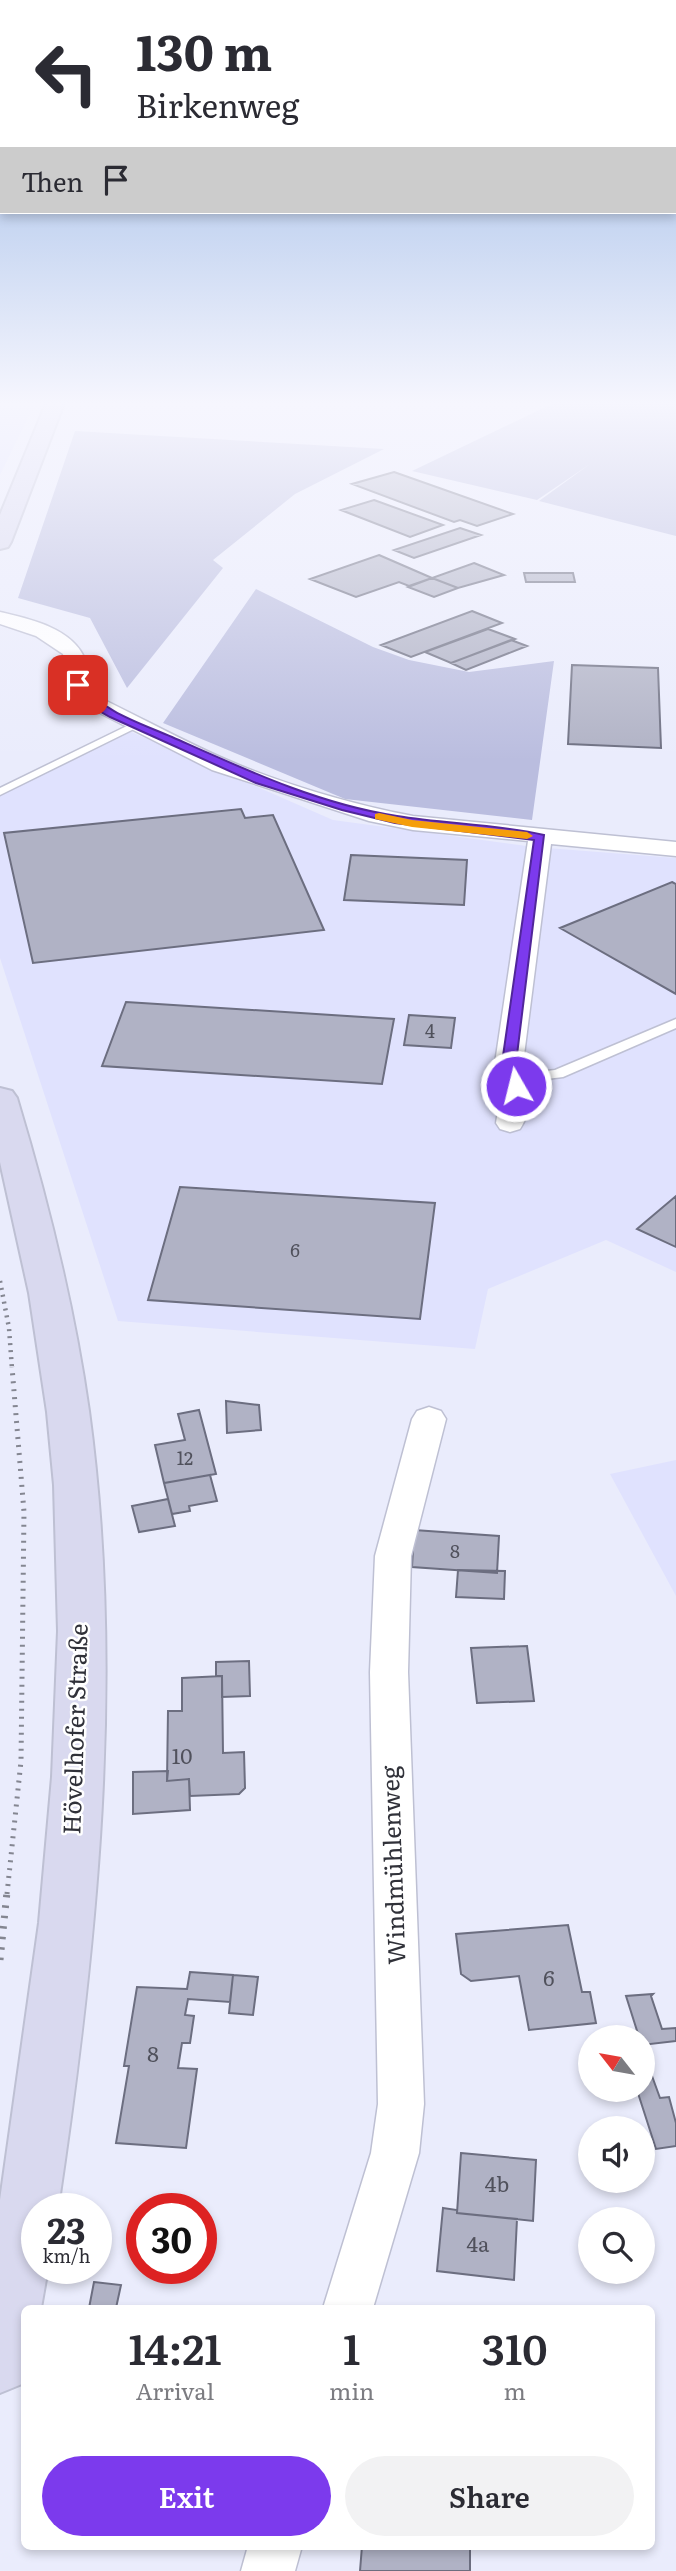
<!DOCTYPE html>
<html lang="en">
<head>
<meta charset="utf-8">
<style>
  body { margin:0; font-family:Literata,serif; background:#f2f2f3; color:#2b2b33; height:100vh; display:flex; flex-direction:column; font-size:26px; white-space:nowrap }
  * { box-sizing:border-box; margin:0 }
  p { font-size:23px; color:#7c7c81 }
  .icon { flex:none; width:38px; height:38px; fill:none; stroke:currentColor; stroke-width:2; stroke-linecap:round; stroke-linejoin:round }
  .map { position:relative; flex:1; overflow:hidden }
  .sheet { position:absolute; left:21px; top:2305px; width:634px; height:245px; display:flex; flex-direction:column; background:#fff; border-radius:10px; box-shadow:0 4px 10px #0003 }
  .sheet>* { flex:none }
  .guide { position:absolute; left:0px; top:0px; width:677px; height:214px; box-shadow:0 4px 10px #0003; background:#fff; color:#2b2b33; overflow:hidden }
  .needle { width:46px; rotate:301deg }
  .fabs { position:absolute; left:578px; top:2025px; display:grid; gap:14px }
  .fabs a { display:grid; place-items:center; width:77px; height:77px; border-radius:50%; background:#fff; box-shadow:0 4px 10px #0003; font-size:35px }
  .speed { position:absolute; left:21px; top:2193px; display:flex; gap:14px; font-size:35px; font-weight:700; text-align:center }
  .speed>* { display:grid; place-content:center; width:91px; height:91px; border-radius:50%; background:#fff; box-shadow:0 4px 10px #0003; line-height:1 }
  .speed small { font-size:18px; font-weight:400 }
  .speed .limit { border:10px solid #d22; background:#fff; color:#111 }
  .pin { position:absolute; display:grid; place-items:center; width:60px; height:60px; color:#fff; margin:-30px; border-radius:14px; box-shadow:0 4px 10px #0006 }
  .me { position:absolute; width:77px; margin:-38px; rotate:352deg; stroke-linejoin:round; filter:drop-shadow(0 0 5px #0008) }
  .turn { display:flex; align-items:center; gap:24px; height:147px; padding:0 21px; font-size:32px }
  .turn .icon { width:91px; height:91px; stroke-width:2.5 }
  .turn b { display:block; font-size:49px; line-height:60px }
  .then { display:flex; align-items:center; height:66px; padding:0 21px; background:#0003; gap:14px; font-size:26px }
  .eta { display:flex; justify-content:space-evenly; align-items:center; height:119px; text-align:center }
  .eta b { font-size:42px; font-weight:600; line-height:49px }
  .cta { display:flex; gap:14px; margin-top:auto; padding:14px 21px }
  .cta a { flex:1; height:80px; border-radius:42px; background:#7c3aed; color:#fff; font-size:28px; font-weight:600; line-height:80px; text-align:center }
  .cta a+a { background:#f2f2f3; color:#2b2b33 }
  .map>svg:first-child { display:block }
</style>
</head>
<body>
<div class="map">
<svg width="676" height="2571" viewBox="0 0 676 2571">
  <rect width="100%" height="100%" fill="#eaecfc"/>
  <!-- built -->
  <path fill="#e0e2fe" d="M 0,401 L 36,401 L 0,475 Z
    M 129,731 L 333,820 L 534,847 L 676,858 L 676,1272 L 606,1240 L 488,1289 L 475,1349 L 118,1321 L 0,958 L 0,796 Z
    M 676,1460 L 676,1596 L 610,1474 Z"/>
  <!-- green -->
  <path fill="#babddf" d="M 558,401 L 676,402 L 676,536 L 539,501 L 590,464 L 537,500 L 412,471 Z
    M 75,431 L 384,449 L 295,494 L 213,560 L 223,568 L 127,688 L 90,618 L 18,598 Z
    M 256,589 L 373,647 L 409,660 L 469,672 L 554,661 L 532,820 L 345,799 L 163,723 Z"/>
  <!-- building -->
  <path fill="#b0b2c5" stroke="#6c6e80" stroke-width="2" d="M 394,472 L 513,514 L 477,526 L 460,520 L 454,522 L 352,484 Z
    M 374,500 L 443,525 L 410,537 L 341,510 Z
    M 460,528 L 481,535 L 414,558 L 394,550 Z
    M 379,555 L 432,578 L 409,586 L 399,582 L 356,597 L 310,579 Z
    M 474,563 L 504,575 L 458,588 L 432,578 Z
    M 524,573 L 573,573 L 575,582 L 526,582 Z
    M 432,578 L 458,588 L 434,597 L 408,587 Z
    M 472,611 L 502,623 L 411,657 L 381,645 Z
    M 488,629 L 515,639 L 451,663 L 425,652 Z
    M 511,640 L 527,646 L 466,670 L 451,663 Z
    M 572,665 L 658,668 L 661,748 L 568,744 Z
    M 241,809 L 245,818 L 273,815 L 324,930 L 33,963 L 4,833 Z
    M 351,855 L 467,860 L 464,905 L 344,900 Z
    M 672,882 L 676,884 L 676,994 L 560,928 Z
    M 126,1002 L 394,1019 L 382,1084 L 102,1066 Z
    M 409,1015 L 455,1018 L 451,1048 L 404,1045 Z
    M 180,1187 L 435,1203 L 420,1319 L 148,1300 Z
    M 676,1196 L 676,1247 L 637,1229 Z
    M 226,1401 L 259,1405 L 261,1430 L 227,1433 Z
    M 199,1410 L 216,1474 L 164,1483 L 155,1445 L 185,1440 L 178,1414 Z
    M 210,1475 L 217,1501 L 189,1506 L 190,1511 L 172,1514 L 164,1483 Z
    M 168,1499 L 175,1526 L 139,1532 L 132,1506 Z
    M 414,1530 L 499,1536 L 497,1573 L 412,1567 Z
    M 458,1570 L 505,1571 L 504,1599 L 456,1597 Z
    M 527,1646 L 534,1701 L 477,1703 L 471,1648 Z
    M 249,1661 L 250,1696 L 222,1697 L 222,1676 L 216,1676 L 216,1662 Z
    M 222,1676 L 223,1753 L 244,1752 L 245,1788 L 239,1794 L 190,1796 L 189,1779 L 167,1781 L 168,1711 L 182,1711 L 182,1678 Z
    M 168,1771 L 167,1781 L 189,1779 L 190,1810 L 133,1814 L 133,1772 Z
    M 568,1925 L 582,1992 L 590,1992 L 596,2023 L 529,2030 L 519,1976 L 471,1981 L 461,1974 L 456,1934 Z
    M 190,1972 L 233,1975 L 230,2002 L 188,1999 L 185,2015 L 194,2016 L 190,2043 L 182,2043 L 178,2068 L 197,2069 L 186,2148 L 116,2143 L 129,2066 L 124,2066 L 137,1987 L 187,1989 Z
    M 233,1975 L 258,1977 L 253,2015 L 229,2013 Z
    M 653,1994 L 651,1996 L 662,2029 L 676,2028 L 676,2041 L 642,2045 L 642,2037 L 639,2037 L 626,1996 Z
    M 648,2065 L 660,2098 L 669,2097 L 676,2123 L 676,2146 L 656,2149 L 637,2090 L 642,2090 L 642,2066 Z
    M 461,2153 L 536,2160 L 533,2221 L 457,2213 Z
    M 443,2208 L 457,2210 L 457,2213 L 517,2219 L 514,2280 L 437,2271 Z
    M 94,2282 L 121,2285 L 116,2308 L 89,2308 Z
    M 362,2546 L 470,2546 L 470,2571 L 360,2571 Z"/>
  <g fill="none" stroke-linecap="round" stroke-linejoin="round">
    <defs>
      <path id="service" d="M 133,723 L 142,725 L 0,795 L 0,788 Z
        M 676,1019 L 676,1028 L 563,1077 L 514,1083 L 507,1079 L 514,1075 L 555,1070 Z"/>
      <path id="minor" d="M 0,612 C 30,619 72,628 85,659 C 91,671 87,685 96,696 C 140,717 183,741 227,760 C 282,784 354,805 413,816 L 676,842 L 676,856 L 551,844 L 523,1063 C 529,1083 533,1110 520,1129 L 510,1132 L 500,1129 L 496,1123 L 502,1086 L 495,1063 L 528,841 L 413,830 L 369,821 L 212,770 L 82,704 L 71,691 L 63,654 L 36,636 L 0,624 Z
        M 429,1407 L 441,1411 L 446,1419 L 411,1556 L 408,1672 L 424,2104 L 419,2153 L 373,2308 L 323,2308 L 371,2153 L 378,2104 L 370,1672 L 375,1556 L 412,1419 L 417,1411 Z
        M 248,2546 L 302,2546 L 295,2571 L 241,2571 Z"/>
      <path id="secondary" d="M 47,401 L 65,401 L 11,542 L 8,547 L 0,549 L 0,515 Z
        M 0,1088 L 12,1091 L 17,1098 C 48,1201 74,1305 89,1411 C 125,1675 97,1947 58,2208 L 37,2208 L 37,2268 L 48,2268 L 41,2308 L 24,2308 L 24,2378 L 22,2384 L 0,2393 L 0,2200 L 39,1923 L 52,1777 L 58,1631 L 54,1485 L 47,1412 L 29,1293 L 0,1162 Z"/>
    </defs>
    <!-- service casing -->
    <use href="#service" stroke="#bec0d3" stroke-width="3"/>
    <!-- minor casing -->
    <use href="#minor" stroke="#bec0d3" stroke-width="3"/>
    <!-- secondary casing -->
    <use href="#secondary" stroke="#bec0d3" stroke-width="4"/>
    <!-- path-far2 -->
    <path stroke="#848691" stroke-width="4.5" stroke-dasharray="2 5" stroke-linecap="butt" d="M 0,1281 L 9,1328 L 12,1369"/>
    <!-- path-far1 -->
    <path stroke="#848691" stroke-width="5" stroke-dasharray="2 6" stroke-linecap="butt" d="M 7,1894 L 21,1761 L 24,1512 L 12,1367"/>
    <!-- path -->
    <path stroke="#848691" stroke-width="7" stroke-dasharray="2.5 8" stroke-linecap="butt" d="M 0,1960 L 7,1892"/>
    <!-- service -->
    <use href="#service" fill="#fff" fill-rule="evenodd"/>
    <!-- minor -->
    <use href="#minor" fill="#fff" fill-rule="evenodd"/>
    <!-- secondary -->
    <use href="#secondary" fill="#d9d9ef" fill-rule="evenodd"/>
  </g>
  <!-- sky -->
  <linearGradient id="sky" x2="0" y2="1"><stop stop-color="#8dafe2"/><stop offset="0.53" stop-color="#f6f6fe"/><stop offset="1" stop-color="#f6f6fe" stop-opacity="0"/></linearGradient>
  <rect width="676" height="761" fill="url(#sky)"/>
  <!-- route -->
  <path fill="#7c3aed" stroke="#51269a" stroke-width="2" d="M 74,683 L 82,683 C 102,712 140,723 172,737 C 244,769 318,804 397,816 C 445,824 496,824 544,835 L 516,1063 L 523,1086 L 521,1089 L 511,1089 L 502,1063 L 534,840 L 395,823 L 342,810 L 256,783 L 110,717 L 85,703 L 73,685 Z"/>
  <!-- slow -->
  <path fill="#f59e0b" d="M 379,813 L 412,820 L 527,832 L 533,836 L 527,839 L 412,827 L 375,819 L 375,814 Z"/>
  <g text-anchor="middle" stroke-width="5" stroke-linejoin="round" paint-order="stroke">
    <!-- number labels -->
    <g font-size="18" fill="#50515c">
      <text x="430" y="1038">4</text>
      <text x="295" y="1257">6</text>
      <text x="185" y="1465">12</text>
      <text x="455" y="1558">8</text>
    </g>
    <!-- near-number labels -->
    <g font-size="21" fill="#50515c">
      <text x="182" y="1764">10</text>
      <text x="549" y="1986">6</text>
      <text x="153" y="2062">8</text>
      <text x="497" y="2192">4b</text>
      <text x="478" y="2252">4a</text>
    </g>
    <!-- near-street labels -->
    <g font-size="24" fill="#303139" stroke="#fff">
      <text transform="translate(76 1729) rotate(-88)" y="8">Hövelhofer Straße</text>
      <text transform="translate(394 1865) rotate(-92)" y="8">Windmühlenweg</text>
    </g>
  </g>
</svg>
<div class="fabs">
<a><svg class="needle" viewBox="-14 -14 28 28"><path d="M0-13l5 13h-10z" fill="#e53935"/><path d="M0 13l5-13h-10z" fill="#7c7c81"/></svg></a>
<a><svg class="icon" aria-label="sound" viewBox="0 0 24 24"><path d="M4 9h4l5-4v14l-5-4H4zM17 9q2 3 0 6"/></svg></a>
<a><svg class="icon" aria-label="search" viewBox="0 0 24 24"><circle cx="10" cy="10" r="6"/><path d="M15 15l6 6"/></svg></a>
</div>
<div class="speed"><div>23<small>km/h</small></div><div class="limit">30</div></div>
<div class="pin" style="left:78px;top:685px;background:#d93025"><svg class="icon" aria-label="arrive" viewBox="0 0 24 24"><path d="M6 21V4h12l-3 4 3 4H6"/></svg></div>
<svg class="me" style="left:516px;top:1086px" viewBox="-20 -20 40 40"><circle r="17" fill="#7c3aed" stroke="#fff" stroke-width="3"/><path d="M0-11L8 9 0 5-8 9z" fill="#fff"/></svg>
<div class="guide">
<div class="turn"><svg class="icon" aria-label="left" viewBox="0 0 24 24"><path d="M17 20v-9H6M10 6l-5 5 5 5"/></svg><div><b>130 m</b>Birkenweg</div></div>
<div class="then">Then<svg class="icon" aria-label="arrive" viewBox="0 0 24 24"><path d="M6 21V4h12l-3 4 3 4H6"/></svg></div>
</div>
<section class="sheet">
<div class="eta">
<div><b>14:21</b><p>Arrival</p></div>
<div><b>1</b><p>min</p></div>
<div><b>310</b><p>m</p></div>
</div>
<div class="cta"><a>Exit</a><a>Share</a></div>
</section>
</div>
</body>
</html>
